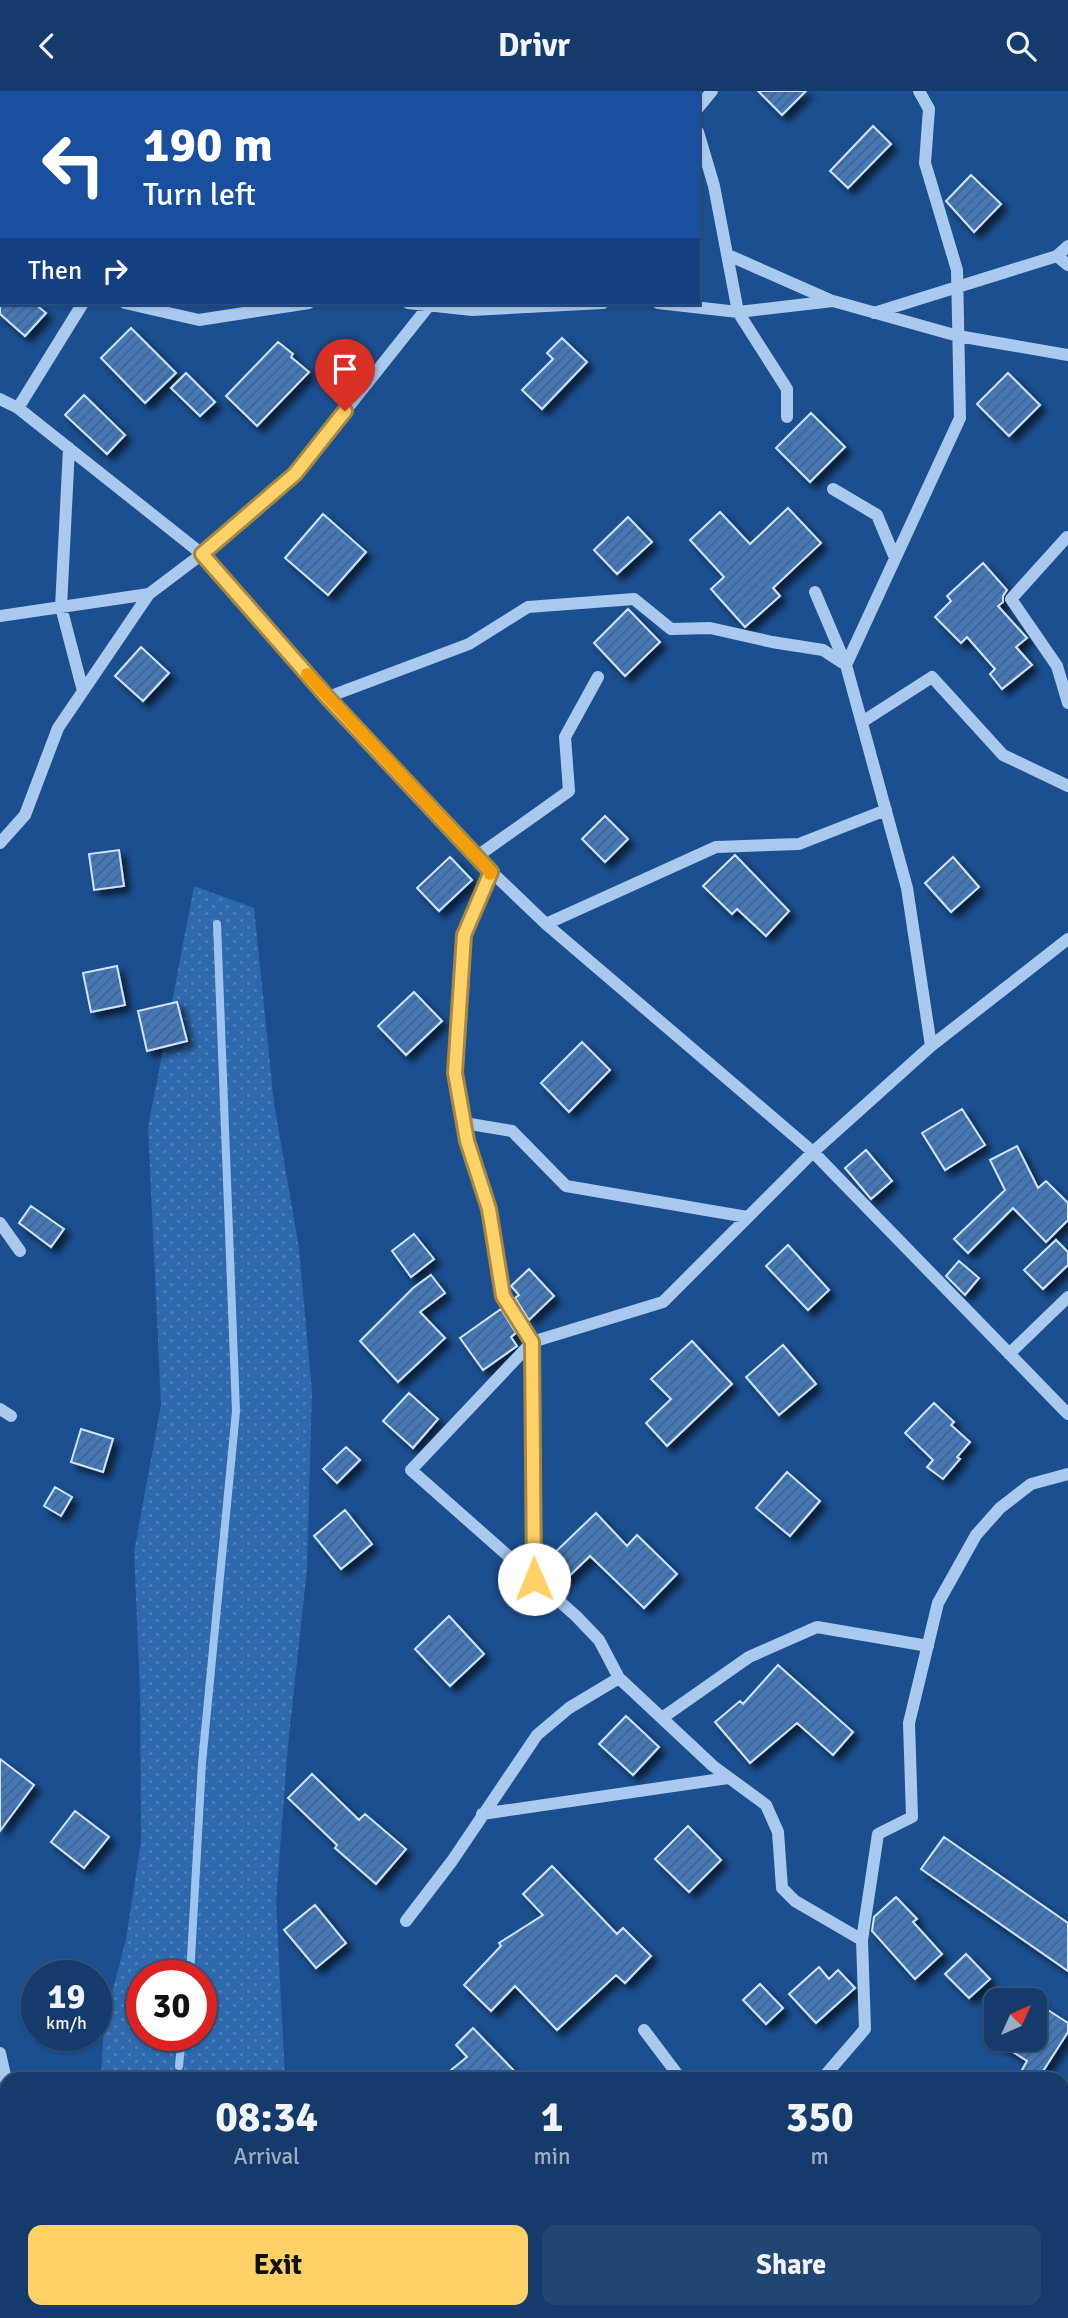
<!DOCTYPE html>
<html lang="en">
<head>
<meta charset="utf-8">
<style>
  body { margin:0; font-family:Signika,sans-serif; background:#214673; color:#f1f3f6; height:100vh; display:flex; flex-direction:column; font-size:26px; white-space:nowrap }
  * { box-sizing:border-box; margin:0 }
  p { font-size:23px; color:#9dadc1 }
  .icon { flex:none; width:38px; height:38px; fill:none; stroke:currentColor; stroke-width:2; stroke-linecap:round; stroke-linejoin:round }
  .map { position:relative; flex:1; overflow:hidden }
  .sheet { position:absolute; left:0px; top:1981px; width:1069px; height:247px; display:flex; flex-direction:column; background:#143b6b; border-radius:21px 21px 0 0; box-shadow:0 2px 5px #0004,0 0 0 2px #33557e }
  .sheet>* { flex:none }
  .top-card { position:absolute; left:0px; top:0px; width:700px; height:214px; box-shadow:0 2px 5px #0004,0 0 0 2px #33557e; background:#1a4fa0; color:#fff; overflow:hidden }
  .needle { width:46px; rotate:45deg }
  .buttons { position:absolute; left:984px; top:1897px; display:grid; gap:14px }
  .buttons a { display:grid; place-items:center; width:63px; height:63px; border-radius:14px; background:#143b6b; box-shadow:0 2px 5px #0004,0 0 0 2px #33557e; font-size:35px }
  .speed { position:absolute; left:21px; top:1869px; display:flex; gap:14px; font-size:35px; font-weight:700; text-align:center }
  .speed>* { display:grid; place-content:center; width:91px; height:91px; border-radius:50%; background:#143b6b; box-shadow:0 2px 5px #0004,0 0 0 2px #33557e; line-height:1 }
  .speed small { font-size:18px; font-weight:400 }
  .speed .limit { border:10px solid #d22; background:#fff; color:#111 }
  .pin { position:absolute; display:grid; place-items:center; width:60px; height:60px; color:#fff; margin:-72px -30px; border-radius:50% 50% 50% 0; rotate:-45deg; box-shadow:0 0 7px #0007 }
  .pin .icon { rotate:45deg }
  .me { position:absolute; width:77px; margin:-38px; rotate:359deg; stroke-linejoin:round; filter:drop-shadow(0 0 5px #0008) }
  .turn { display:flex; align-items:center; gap:24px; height:147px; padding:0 28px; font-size:32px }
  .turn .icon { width:91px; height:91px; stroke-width:2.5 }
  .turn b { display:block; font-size:49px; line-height:60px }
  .then { display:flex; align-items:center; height:66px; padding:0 28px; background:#0003; gap:14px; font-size:26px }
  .eta { display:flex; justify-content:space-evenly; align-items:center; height:119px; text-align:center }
  .eta b { font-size:42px; font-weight:800; line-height:49px }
  .button { display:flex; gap:14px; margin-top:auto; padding:14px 28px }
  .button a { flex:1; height:80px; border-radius:14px; background:#ffd166; color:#111; font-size:28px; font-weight:800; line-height:80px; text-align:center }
  .button a+a { background:#214673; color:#f1f3f6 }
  header { display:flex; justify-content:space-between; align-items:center; height:91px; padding:0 28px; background:#143b6b; font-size:32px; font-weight:800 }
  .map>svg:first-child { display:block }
</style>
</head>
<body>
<header><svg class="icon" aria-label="back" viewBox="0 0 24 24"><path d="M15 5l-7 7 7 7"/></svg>Drivr<svg class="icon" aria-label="search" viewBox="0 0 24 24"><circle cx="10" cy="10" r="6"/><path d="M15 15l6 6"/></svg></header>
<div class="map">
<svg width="1068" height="2227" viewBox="0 0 1068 2227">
  <defs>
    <pattern id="grass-dots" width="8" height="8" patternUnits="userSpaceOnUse" patternTransform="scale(1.75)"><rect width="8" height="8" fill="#2e69ad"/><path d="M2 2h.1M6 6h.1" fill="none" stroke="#4d80b9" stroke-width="1.8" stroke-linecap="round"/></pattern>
    <pattern id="building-hatch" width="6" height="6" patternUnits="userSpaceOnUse" patternTransform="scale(1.75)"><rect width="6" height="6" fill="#4478b7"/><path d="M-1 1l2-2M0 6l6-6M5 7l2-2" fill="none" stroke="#486282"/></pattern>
    <filter id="shadow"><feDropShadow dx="6" dy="6" stdDeviation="3.5" flood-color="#0009"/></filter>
  </defs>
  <rect width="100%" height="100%" fill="#1b4f8f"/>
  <!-- grass -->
  <path fill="url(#grass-dots)" fill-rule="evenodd" d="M 194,795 L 254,817 L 274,1012 L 299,1157 L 312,1301 L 307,1478 L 288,1654 L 276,1811 L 285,1988 L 101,1988 L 104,1933 L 126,1848 L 141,1751 L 140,1600 L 134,1461 L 161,1314 L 148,1037 ZM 142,1885 L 201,1885 L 201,1944 L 142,1944 Z
    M 55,2221 L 278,2221 L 274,2227 L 51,2227 Z"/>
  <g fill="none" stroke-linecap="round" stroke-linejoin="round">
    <!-- stream -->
    <path stroke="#9cc4f0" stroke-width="8" d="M 190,1885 L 202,1672 L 236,1320 L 217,833
      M 179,1975 L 182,1944"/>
  </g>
  <!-- building -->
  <path fill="url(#building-hatch)" stroke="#cfe3fa" stroke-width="2" filter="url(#shadow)" d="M 758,0 L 806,0 L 782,24 Z
    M 873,35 L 891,53 L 848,97 L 830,80 Z
    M 971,84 L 1001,113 L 974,141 L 946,110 Z
    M 0,212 L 34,212 L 46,222 L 25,245 L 0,223 Z
    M 131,237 L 176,282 L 145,312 L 101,267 Z
    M 562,247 L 587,271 L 542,318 L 522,299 L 553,268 L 547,262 Z
    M 278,251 L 293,263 L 291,266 L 309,281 L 257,335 L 226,305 Z
    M 186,282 L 215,311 L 200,325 L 171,297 Z
    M 1008,282 L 1040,314 L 1009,345 L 977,313 Z
    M 84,304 L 125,344 L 107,363 L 65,324 Z
    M 811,322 L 845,356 L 810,391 L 776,357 Z
    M 788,417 L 821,452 L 773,497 L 780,505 L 745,536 L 711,498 L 724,486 L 690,449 L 720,421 L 750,453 Z
    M 323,423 L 366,461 L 328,504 L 285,467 Z
    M 628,426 L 652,451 L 617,483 L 594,459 Z
    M 983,472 L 1007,499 L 1003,505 L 1003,511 L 998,515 L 1027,547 L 1016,556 L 1032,574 L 1002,598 L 990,583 L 995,578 L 967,546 L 961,552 L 935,526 L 951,510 L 947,505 Z
    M 628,518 L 660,551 L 625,585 L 594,552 Z
    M 141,556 L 169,582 L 143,610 L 115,585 Z
    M 605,725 L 628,748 L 605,771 L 582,748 Z
    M 119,759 L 124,795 L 94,799 L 89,763 Z
    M 735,764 L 789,820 L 766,845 L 737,818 L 732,823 L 703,795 Z
    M 450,766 L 472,789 L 439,820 L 417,797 Z
    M 953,766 L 979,796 L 951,821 L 925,792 Z
    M 117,875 L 125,914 L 91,921 L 83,882 Z
    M 414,901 L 442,930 L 406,964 L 378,935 Z
    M 177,911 L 187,950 L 147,960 L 138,920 Z
    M 582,951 L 610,979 L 569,1021 L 541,992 Z
    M 962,1018 L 985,1054 L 945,1079 L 922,1042 Z
    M 1017,1055 L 1038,1097 L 1046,1090 L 1068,1112 L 1068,1129 L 1046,1151 L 1013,1117 L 968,1162 L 954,1148 L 1005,1099 L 990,1069 Z
    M 866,1059 L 892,1090 L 871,1108 L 845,1077 Z
    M 31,1115 L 64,1138 L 51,1156 L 19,1132 Z
    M 414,1143 L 434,1168 L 411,1186 L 392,1160 Z
    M 1056,1149 L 1068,1161 L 1068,1174 L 1043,1198 L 1024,1179 Z
    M 788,1154 L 829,1199 L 808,1219 L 766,1175 Z
    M 959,1170 L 979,1187 L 965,1204 L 946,1185 Z
    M 529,1178 L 554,1205 L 529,1229 L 515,1207 L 519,1204 L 511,1195 Z
    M 431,1184 L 445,1202 L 420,1221 L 445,1247 L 398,1291 L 360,1250 L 413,1197 Z
    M 501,1218 L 516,1242 L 511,1246 L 517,1255 L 483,1279 L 460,1247 Z
    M 692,1250 L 732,1293 L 667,1355 L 646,1332 L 671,1308 L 651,1288 Z
    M 783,1254 L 816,1293 L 779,1324 L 746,1286 Z
    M 409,1302 L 438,1328 L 413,1357 L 383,1330 Z
    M 934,1312 L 954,1331 L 951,1334 L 970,1351 L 957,1366 L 960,1368 L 943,1388 L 927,1376 L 933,1369 L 905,1342 Z
    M 81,1338 L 113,1348 L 103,1381 L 71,1371 Z
    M 346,1356 L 360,1369 L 337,1392 L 323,1378 Z
    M 787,1381 L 820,1410 L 790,1445 L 756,1417 Z
    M 55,1396 L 72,1406 L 61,1425 L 44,1415 Z
    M 345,1419 L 372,1453 L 341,1478 L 314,1445 Z
    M 596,1422 L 627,1455 L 637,1444 L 677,1483 L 644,1517 L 590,1465 L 558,1496 L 543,1480 L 543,1473 Z
    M 449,1525 L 484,1563 L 450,1595 L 415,1558 Z
    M 778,1574 L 853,1641 L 833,1664 L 797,1632 L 750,1672 L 715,1631 L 740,1610 L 743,1613 Z
    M 626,1625 L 659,1656 L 633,1684 L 599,1653 Z
    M 0,1668 L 34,1694 L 0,1740 Z
    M 312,1683 L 359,1729 L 365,1723 L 406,1758 L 376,1793 L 335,1757 L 337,1754 L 288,1707 Z
    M 75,1720 L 109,1746 L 84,1777 L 51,1751 Z
    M 688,1735 L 721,1769 L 689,1801 L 655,1768 Z
    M 944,1746 L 1068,1832 L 1068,1880 L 921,1778 Z
    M 552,1775 L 617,1843 L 623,1837 L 651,1865 L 625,1892 L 616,1884 L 557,1939 L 515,1895 L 491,1920 L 464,1894 L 501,1855 L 499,1852 L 543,1824 L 523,1803 Z
    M 896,1806 L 917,1828 L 913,1831 L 942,1863 L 915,1888 L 872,1840 L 874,1826 Z
    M 315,1814 L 346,1852 L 316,1877 L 284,1839 Z
    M 966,1863 L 990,1888 L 969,1907 L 945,1883 Z
    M 819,1876 L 829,1888 L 838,1879 L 855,1897 L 816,1932 L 789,1903 Z
    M 760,1893 L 783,1917 L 766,1933 L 743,1909 Z
    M 1034,1910 L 1068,1932 L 1068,1941 L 1038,1988 L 1017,1988 L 1027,1970 L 993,1948 L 1034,1948 Z
    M 473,1937 L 522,1988 L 440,1988 L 467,1966 L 456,1954 Z"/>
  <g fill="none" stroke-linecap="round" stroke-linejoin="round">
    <!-- minor -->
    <path stroke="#a9c9ee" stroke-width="12" d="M 43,0 L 45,2
      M 363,0 L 363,2
      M 515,0 L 518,2
      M 679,0 L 680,2
      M 268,2 L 269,0
      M 452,2 L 454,0
      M 698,17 L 712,0
      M 698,41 L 714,95 L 738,221 L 787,298 L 787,326
      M 728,164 L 830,209
      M 1057,165 L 1068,174
      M 125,212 L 199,229 L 309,212
      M 408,212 L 472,219 L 603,212
      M 658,212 L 738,221 L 833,210 L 958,245 L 1068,264
      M 874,222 L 1057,165 L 1068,155
      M 0,308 L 18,317 L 202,463 L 328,606 L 476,766 L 546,833 L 813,1061 L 1068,1323
      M 18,317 L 83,212
      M 69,357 L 61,516 L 83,600
      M 833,398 L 877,424 L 895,467
      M 1067,446 L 1011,508 L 1057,575 L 1068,612
      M 815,501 L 846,574
      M 0,525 L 149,503 L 202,463 L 295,383 L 431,212
      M 328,606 L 469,553 L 528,516 L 634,508 L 671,538 L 710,537 L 772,551 L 823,559 L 846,574
      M 862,631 L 932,586 L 1003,664 L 1068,695
      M 0,752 L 25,724 L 58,637 L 149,503
      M 476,766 L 569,700 L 565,646 L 598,586
      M 491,781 L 464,844 L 455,982 L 467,1050 L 489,1118 L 503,1205 L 532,1251 L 534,1488
      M 546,833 L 716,756 L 799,753 L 886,719
      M 931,955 L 1068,848
      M 464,1032 L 512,1040 L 566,1095 L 747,1126
      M 0,1132 L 20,1160
      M 1009,1263 L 1068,1206
      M 0,1318 L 11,1325
      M 662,1627 L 749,1566 L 817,1536 L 928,1555
      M 482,1723 L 728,1687
      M 406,1830 L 452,1770 L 537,1644 L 569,1617 L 619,1587
      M 862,1849 L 795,1810 L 782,1797 L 778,1741 L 766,1714 L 713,1675 L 619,1587 L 599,1549 L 576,1525 L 411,1379 L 532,1251 L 663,1211 L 813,1061 L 931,955 L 907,797 L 846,574 L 960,327 L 957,179 L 925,72 L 929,18 L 919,0
      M 644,1939 L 681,1988
      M 0,1962 L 7,1993
      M 822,1988 L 865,1938 L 862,1849 L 878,1743 L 912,1726 L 909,1632 L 938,1512 L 976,1444 L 1000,1417 L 1031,1393 L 1068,1383
      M 0,2127 L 7,2128
      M 1062,2133 L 1068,2127
      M 534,2221 L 548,2227
      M 922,2221 L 929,2227
      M 968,2227 L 975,2221"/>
  </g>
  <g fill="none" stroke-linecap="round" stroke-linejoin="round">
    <defs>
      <path id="route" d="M 345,320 L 295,383 L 202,463 L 328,607 L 491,781 L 464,844 L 455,982 L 467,1050 L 489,1118 L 503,1205 L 532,1251 L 534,1488"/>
    </defs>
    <!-- route casing -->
    <use href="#route" stroke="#a68842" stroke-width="18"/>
    <!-- route -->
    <use href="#route" stroke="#ffd166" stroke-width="12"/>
    <!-- slow -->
    <path stroke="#f59e0b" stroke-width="12" d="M 307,583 L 491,781 L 490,783"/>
  </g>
</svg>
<div class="buttons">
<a><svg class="needle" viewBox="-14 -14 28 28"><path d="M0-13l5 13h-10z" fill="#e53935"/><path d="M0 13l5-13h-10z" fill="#9dadc1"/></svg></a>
</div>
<div class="speed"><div>19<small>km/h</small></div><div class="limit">30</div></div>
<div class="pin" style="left:345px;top:320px;background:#d93025"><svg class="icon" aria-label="arrive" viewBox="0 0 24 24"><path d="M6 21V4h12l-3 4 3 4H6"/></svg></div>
<svg class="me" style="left:534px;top:1488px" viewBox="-20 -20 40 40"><circle r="19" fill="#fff"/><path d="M0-13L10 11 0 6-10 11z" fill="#ffd166"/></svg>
<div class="top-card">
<div class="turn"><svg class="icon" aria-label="left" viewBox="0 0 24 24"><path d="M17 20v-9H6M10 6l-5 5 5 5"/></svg><div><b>190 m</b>Turn left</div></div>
<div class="then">Then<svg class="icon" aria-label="right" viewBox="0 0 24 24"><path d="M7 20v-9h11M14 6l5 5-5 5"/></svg></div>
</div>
<section class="sheet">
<div class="eta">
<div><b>08:34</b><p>Arrival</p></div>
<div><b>1</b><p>min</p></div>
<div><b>350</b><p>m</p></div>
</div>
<div class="button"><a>Exit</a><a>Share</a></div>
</section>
</div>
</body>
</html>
